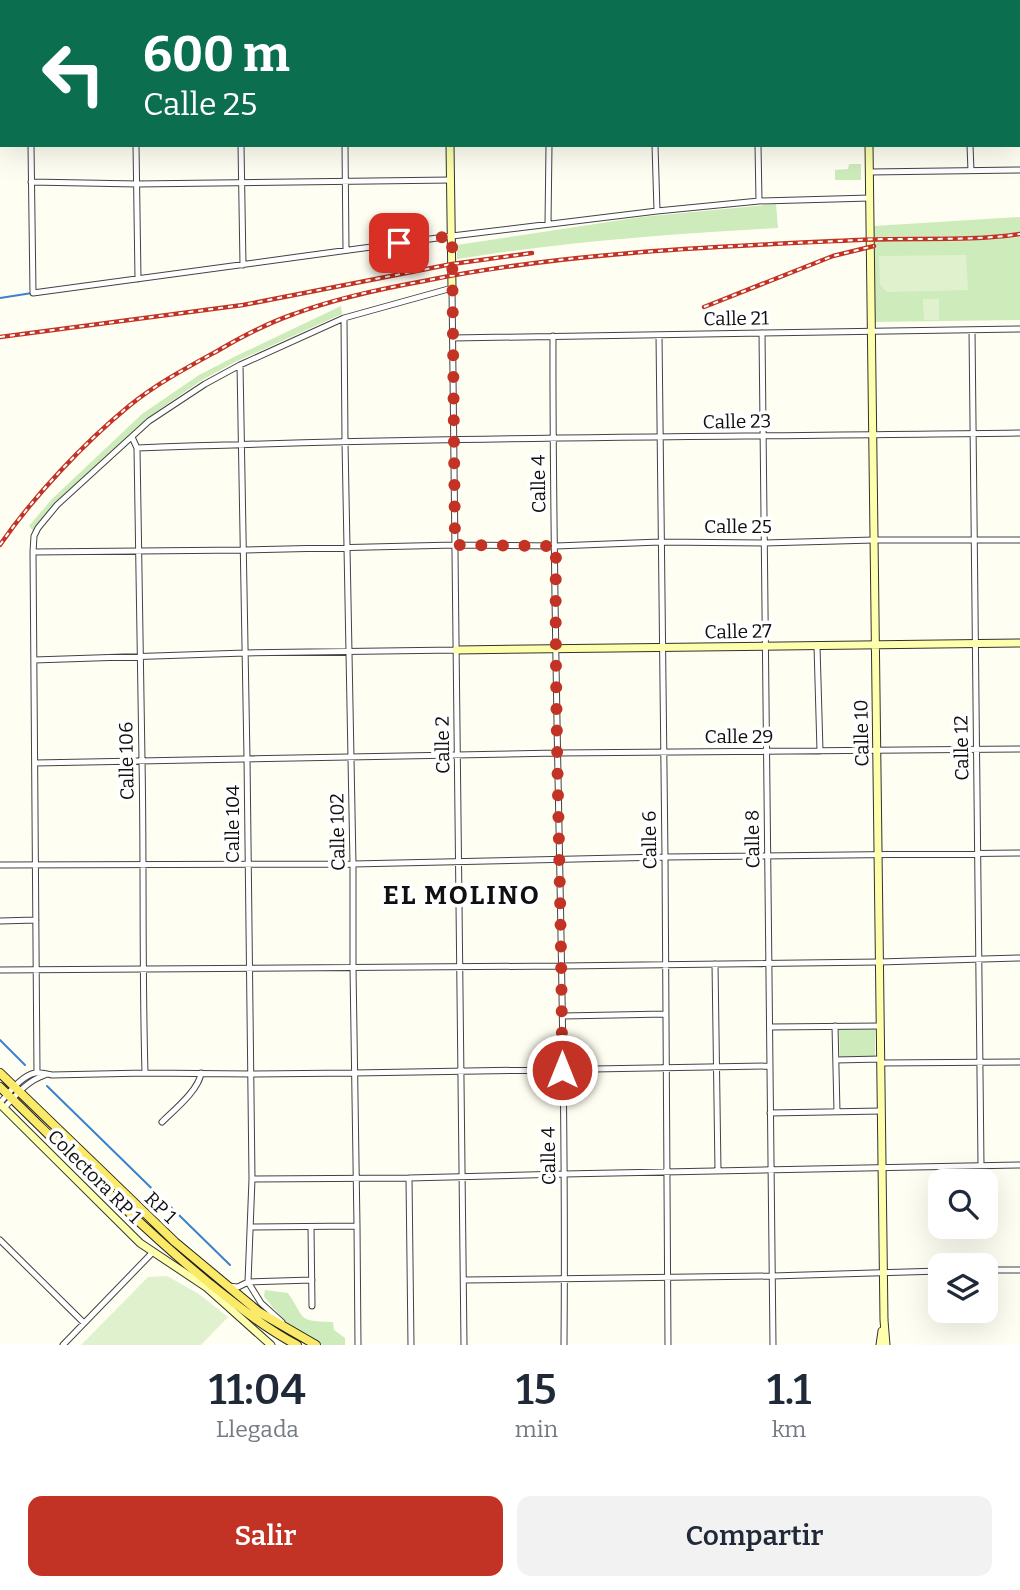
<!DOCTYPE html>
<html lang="es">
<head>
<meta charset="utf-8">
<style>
  body { margin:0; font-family:Bitter,serif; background:#f2f2f3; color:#1f2937; height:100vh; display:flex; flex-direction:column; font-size:26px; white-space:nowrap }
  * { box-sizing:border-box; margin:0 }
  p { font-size:23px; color:#747a83 }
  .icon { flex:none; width:38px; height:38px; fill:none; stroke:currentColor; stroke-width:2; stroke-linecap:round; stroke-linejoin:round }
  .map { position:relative; height:1345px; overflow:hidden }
  .drawer { display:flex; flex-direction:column; background:#fff; flex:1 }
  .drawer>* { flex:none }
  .top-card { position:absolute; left:0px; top:0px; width:1020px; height:147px; box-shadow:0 7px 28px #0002; background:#0b6e4f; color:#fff; overflow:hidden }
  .controls { position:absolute; left:928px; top:1169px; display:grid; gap:14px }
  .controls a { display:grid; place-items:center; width:70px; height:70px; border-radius:14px; background:#fff; box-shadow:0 7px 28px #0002; font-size:35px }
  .pin { position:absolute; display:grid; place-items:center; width:60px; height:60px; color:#fff; margin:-30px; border-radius:14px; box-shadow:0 4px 10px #0006 }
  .me { position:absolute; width:77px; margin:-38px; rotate:0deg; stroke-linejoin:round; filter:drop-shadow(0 0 5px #0008) }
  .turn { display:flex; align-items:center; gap:24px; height:147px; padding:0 28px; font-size:32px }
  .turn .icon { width:91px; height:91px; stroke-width:2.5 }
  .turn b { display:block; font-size:49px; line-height:60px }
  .eta { display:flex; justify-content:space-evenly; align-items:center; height:119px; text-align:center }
  .eta b { font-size:42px; font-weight:600; line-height:49px }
  .cta { display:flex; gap:14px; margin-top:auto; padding:14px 28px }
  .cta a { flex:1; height:80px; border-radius:14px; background:#c33325; color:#fff; font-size:28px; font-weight:600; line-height:80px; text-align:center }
  .cta a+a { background:#f2f2f3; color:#1f2937 }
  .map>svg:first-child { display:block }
</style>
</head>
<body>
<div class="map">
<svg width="1020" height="1345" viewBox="0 0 1020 1345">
  <rect width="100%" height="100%" fill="#fffef2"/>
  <!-- green -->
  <path fill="#cdebbb" d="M 849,164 L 861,164 L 861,180 L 835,180 L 835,170 L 848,169 Z
    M 776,204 L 778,228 C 670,234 564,242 457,259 L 457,245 L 641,217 Z
    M 1020,217 L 1020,320 L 875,322 L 874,226 Z
    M 341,306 L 342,314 L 235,362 L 202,380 L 147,418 L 56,503 L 33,531 L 29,526 L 52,499 L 142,414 L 199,375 L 234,357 Z
    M 875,1029 L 875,1056 L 840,1057 L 839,1030 Z
    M 265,1290 L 288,1293 C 306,1320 297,1321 333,1322 L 334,1330 L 345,1338 L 345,1345 C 338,1345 329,1345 323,1345 C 301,1340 277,1314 264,1296 Z"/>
  <!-- pitch -->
  <path fill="#e0f2cd" d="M 966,255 L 968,290 L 887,292 L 880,285 L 879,256 Z
    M 923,299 L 939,299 L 939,320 L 924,320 Z
    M 167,1276 L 199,1294 L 228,1317 L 201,1345 L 81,1345 L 148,1277 Z"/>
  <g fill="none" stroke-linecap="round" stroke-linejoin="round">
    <!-- stream -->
    <path stroke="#3c81cf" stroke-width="2" d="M 0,298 L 32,293
      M 0,1040 L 25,1065
      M 47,1086 L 230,1265"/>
    <defs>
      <path id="street" d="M 29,0 L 29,2
        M 134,0 L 134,2
        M 239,0 L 239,2
        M 344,0 L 344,2
        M 547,0 L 547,2
        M 651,0 L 651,2
        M 757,0 L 757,2
        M 965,0 L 965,2
        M 0,28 L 2,28
        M 1018,67 L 1020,67
        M 0,80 L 2,80
        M 31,145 L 33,293 L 452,236 L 657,211 L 759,201 L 870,198
        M 136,145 L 138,279
        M 241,145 L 243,265
        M 345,145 L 346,250
        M 655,145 L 657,211
        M 758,145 L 759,201
        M 970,145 L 971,171
        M 870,172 L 1020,170
        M 31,182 L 137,184 L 451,180
        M 548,224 L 549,145
        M 344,318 L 345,442 L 353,864 L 353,968 L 357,1226 L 358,1345
        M 972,330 L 981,1165
        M 762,333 L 773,1345
        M 659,335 L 665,857 L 668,1345
        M 553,336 C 552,673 567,1009 564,1345
        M 453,338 L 1020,329
        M 240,365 L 247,758 L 252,1179 L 248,1282 L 261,1303 L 282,1322
        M 132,437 L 137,448 C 138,552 141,656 142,760 C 144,865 142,969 145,1073
        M 137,448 C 431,437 726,437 1020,433
        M 33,552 L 244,550 L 455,545 L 556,546 L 660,542 L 764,543 L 874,540 L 1020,540
        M 817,646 L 820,751
        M 34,660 L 245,653 L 456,650
        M 35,763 L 558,753 L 1020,749
        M 0,865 L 353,864 L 665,857 L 1020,853
        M 0,921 L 36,920
        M 715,964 L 718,1171
        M 0,970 L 562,966 L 879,962 L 1020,958
        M 563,1016 L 666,1014
        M 835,1026 L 837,1112
        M 770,1027 L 880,1026
        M 836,1060 L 881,1059
        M 881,1063 L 1020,1062
        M 37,1073 L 33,552 L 34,536 L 38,528 L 57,505 L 149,421 L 205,384 L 240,365 L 344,318 L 452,288 L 464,1345
        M 0,1103 C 9,1093 21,1076 35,1073 C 40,1072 47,1074 52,1075 L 145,1073 L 251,1074 L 354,1073 L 770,1066
        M 4,1108 C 17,1094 27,1081 45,1075
        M 770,1113 L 881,1111
        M 162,1122 C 174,1110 199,1090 201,1073
        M 409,1178 L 411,1345
        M 252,1179 L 409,1178 L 564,1174 L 1020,1165
        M 251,1227 L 357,1226
        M 311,1227 L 312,1306
        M 0,1240 L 84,1323
        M 985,1270 L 1020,1270
        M 464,1280 L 772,1276 L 940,1271
        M 228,1286 L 238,1287 L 248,1282 L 312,1280
        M 63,1345 L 153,1252"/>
      <path id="secondary" d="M 448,0 L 448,2
        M 867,0 L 867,2
        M 450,145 L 452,288
        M 869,145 L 884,1320 L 886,1345
        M 456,650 L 1020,643
        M 0,1104 L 140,1243 L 206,1287 L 271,1345
        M 880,1345 L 882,1331"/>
      <path id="primary" d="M 0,1073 L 175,1242 L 259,1312 L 316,1345
        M 0,1087 C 69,1154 136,1223 210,1284 C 238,1306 265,1328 297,1345"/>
    </defs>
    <!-- street casing -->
    <use href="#street" stroke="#434343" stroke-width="7"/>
    <!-- secondary casing -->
    <use href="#secondary" stroke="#323232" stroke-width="9"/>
    <!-- primary casing -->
    <use href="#primary" stroke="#212121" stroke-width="10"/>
    <!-- street -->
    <use href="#street" stroke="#fff" stroke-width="5"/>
    <!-- secondary -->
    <use href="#secondary" stroke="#fdffad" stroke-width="7"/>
    <!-- primary -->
    <use href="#primary" stroke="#faea68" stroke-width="8"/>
    <defs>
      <path id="rail" d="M 704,307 L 833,256 L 874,246
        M 0,337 L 243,305 L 452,264 L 532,253
        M 0,545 C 33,497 84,443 129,406 C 156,384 188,367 219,350 C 243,336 268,323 294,314 C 337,298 380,289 424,281 C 567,252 713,247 858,240 C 912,237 967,242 1020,234"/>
    </defs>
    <!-- rail casing -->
    <use href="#rail" stroke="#c33325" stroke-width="4.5"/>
    <!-- rail -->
    <use href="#rail" stroke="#fff" stroke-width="2" stroke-dasharray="5" stroke-linecap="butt"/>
  </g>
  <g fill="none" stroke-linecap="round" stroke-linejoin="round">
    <!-- route -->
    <path stroke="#c33325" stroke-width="12" stroke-dasharray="0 21.6" d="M 399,243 L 452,236 L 455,545 L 556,546 C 554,721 562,895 562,1070"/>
  </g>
  <g text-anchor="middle" stroke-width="7" stroke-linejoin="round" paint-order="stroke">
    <!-- street labels -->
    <g font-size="19" fill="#101010" stroke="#fff">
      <text transform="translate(736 318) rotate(-1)" y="7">Calle 21</text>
      <text transform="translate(737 421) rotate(-1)" y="7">Calle 23</text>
      <text transform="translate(538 484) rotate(-91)" y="7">Calle 4</text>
      <text x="738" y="533">Calle 25</text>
      <text transform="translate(738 631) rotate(-1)" y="7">Calle 27</text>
      <text transform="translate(861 733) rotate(-91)" y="7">Calle 10</text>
      <text x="739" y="743">Calle 29</text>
      <text transform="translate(442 745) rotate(-91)" y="7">Calle 2</text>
      <text transform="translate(961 748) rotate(-91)" y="7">Calle 12</text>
      <text transform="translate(126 761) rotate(-91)" y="7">Calle 106</text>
      <text transform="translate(232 824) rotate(-90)" y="7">Calle 104</text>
      <text transform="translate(337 832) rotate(-91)" y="7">Calle 102</text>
      <text transform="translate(752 839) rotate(-91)" y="7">Calle 8</text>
      <text transform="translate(649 840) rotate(-91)" y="7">Calle 6</text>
      <text transform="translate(548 1156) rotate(-91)" y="7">Calle 4</text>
      <text transform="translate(95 1176) rotate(45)" y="7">Colectora RP 1</text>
      <text transform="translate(161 1207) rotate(44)" y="7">RP 1</text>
    </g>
    <!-- district labels -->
    <g font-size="26" font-weight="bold" letter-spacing="2" fill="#101010" stroke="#fff">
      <text x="462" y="904">EL MOLINO</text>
    </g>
  </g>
</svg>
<div class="controls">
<a><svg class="icon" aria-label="search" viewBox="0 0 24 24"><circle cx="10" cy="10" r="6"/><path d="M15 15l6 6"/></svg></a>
<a><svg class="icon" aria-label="layers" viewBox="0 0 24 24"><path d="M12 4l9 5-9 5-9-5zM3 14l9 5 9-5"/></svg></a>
</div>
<div class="pin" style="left:399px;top:243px;background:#d93025"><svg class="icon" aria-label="arrive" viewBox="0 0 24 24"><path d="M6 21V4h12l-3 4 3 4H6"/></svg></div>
<svg class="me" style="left:562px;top:1070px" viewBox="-20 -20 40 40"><circle r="17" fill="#c33325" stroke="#fff" stroke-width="3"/><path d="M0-11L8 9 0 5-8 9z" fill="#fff"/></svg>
<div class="top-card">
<div class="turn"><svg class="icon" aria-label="left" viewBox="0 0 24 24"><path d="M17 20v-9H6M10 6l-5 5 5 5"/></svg><div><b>600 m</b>Calle 25</div></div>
</div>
</div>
<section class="drawer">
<div class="eta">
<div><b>11:04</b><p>Llegada</p></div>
<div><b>15</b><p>min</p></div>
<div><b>1.1</b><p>km</p></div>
</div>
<div class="cta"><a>Salir</a><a>Compartir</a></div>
</section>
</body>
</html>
